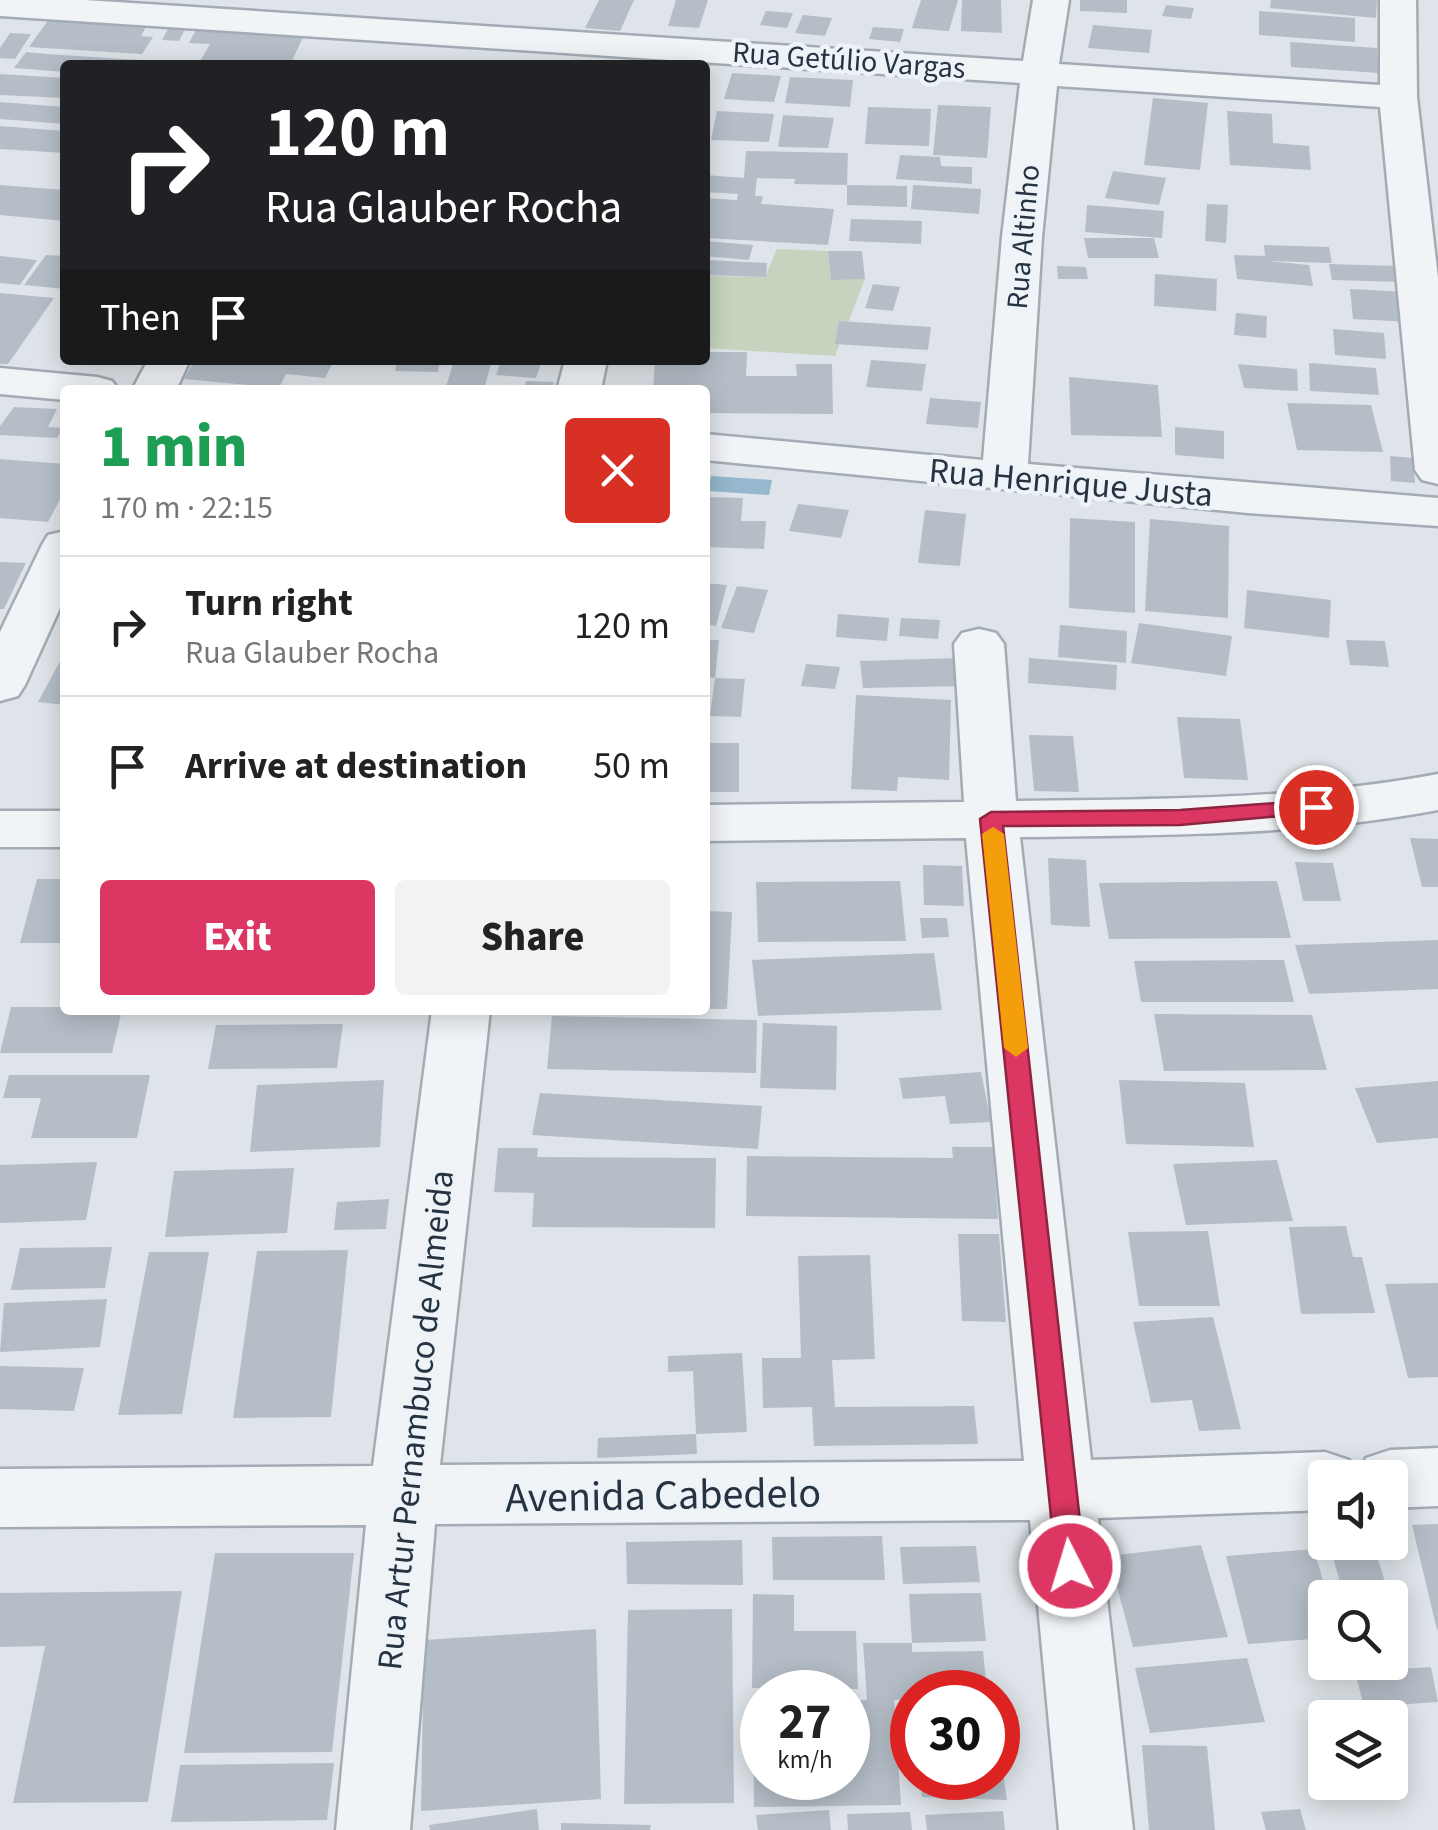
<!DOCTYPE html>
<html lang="en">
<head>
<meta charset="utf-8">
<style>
  body { margin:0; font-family:"Source Sans 3",sans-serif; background:#f2f2f2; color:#222; height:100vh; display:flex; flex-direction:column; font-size:38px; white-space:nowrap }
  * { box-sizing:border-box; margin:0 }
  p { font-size:32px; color:#767676 }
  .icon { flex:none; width:55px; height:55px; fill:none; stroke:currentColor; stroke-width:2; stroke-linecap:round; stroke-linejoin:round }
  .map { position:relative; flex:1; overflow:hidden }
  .panel { position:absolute; left:60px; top:385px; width:650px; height:630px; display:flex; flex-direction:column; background:#fff; border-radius:10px; box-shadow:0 5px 25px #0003 }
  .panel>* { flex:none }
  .hud { position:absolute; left:60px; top:60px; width:650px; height:305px; border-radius:10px; box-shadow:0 5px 25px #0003; background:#202124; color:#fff; overflow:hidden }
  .tools { position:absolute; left:1308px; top:1460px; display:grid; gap:20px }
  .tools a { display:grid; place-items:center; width:100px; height:100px; border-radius:10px; background:#fff; box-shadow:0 5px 25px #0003; font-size:50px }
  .speed { position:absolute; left:740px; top:1670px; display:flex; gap:20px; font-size:50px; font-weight:700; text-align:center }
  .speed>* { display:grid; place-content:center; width:130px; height:130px; border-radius:50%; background:#fff; box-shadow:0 5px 25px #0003; line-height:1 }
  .speed small { font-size:25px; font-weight:400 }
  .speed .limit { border:15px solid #d22; background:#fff; color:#111 }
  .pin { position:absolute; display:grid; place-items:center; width:85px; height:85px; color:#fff; margin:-42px; border:5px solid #fff; border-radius:50%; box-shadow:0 2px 10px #0007 }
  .me { position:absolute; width:110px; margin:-55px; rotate:355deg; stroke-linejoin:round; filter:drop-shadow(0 0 8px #0008) }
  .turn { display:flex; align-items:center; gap:35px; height:210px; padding:0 40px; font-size:45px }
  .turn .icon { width:130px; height:130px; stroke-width:2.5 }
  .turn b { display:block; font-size:70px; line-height:85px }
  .then { display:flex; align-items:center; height:95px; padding:0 40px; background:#0003; gap:20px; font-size:38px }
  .round { display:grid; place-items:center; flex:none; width:105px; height:105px; border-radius:10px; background:#f2f2f2 }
  .head { display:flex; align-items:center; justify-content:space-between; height:170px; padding:0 40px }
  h1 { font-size:60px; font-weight:800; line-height:75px; color:#1e9e55 }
  .primary-button { display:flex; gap:20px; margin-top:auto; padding:20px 40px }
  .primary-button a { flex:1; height:115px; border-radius:10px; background:#db3762; color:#fff; font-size:40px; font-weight:800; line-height:115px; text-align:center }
  .primary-button a+a { background:#f2f2f2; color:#222 }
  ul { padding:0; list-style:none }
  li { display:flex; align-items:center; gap:30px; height:140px; padding:0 40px; border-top:2px solid #e0e0e0 }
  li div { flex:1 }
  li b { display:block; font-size:38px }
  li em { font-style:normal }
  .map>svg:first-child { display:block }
</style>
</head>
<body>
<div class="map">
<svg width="1438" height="1830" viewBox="0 0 1438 1830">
  <rect width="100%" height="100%" fill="#dee4e9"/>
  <!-- green -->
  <path fill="#c6d4bf" d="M 777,249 L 828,251 L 831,279 L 865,279 L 835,356 L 705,348 L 705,276 L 765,277 Z"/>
  <!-- water -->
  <path fill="#96b7cd" d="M 711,476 L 772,480 L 769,495 L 708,491 Z"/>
  <!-- building -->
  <path fill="#b5bec7" d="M 599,0 L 634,0 L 620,31 L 585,28 Z
    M 676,0 L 708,0 L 699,28 L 668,26 Z
    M 921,0 L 958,0 L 949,31 L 912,28 Z
    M 962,0 L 1001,0 L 1002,33 L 961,31 Z
    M 1080,0 L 1127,0 L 1127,13 L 1080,11 Z
    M 1271,0 L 1377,0 L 1376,18 L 1270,8 Z
    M 1166,5 L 1194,8 L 1191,19 L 1162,16 Z
    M 766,11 L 793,13 L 787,28 L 760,25 Z
    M 1259,11 L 1355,18 L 1355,42 L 1259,35 Z
    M 803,15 L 832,18 L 825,36 L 795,33 Z
    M 49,19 L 147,25 L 141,36 L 153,37 L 142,54 L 29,47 Z
    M 1093,25 L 1152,30 L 1149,53 L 1088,48 Z
    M 169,27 L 186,27 L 179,41 L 162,40 Z
    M 873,27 L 904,29 L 900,42 L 869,39 Z
    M 196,30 L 304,35 L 290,65 L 198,65 L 210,44 L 189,43 Z
    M 10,33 L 31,34 L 15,59 L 0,58 L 0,48 Z
    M 1290,42 L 1377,48 L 1379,73 L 1291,67 Z
    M 26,52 L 47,54 L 139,60 L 136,65 L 65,65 L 65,72 L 14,68 Z
    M 732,73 L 781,76 L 774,102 L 724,99 Z
    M 0,74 L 65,78 L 65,98 L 0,95 Z
    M 790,77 L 853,80 L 850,107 L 785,103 Z
    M 1153,98 L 1208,103 L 1200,170 L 1144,165 Z
    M 0,102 L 65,107 L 65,124 L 0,119 Z
    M 938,105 L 991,107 L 987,158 L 933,155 Z
    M 868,107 L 931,109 L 929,146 L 865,144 Z
    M 717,111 L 774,114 L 769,142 L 711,140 Z
    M 1227,111 L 1272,114 L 1273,143 L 1309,146 L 1311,170 L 1230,165 Z
    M 783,115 L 834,118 L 828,148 L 778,147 Z
    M 0,126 L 65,131 L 65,153 L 0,149 Z
    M 746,151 L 848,153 L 847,185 L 794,184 L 795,179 L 757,178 L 755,196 L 763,196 L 761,204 L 834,209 L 828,245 L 705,238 L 705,198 L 737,200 L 738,194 L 705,192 L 705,175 L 744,178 Z
    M 900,155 L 940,157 L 941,166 L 972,167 L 972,184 L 896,179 Z
    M 1113,171 L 1166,178 L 1159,205 L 1105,198 Z
    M 0,185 L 65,190 L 65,221 L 0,215 Z
    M 847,185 L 907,186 L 907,207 L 847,205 Z
    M 913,185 L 981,189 L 979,214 L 911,209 Z
    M 1207,204 L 1228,205 L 1226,243 L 1205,241 Z
    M 1087,205 L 1164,211 L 1162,238 L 1085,232 Z
    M 851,219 L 922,221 L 921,244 L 849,241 Z
    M 1084,238 L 1154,238 L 1159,258 L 1088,258 Z
    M 705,241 L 753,245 L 749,260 L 705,256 Z
    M 1264,245 L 1329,247 L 1332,263 L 1266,261 L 1309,265 L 1313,286 L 1237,279 L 1234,255 L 1265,256 Z
    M 828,251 L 862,251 L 865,279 L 831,280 Z
    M 46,255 L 65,256 L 65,289 L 24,285 Z
    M 0,256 L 37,260 L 20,285 L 0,283 Z
    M 705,260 L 767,263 L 766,277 L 705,275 Z
    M 1329,264 L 1395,266 L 1399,282 L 1332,280 Z
    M 1057,266 L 1086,267 L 1088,279 L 1058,279 Z
    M 1155,274 L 1217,279 L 1216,311 L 1154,306 Z
    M 873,284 L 900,287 L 893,311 L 865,308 Z
    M 1350,289 L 1406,292 L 1411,322 L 1353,319 Z
    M 0,293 L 54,298 L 8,364 L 0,364 Z
    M 1236,313 L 1267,316 L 1266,338 L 1234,335 Z
    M 839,321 L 931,327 L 928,350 L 835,344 Z
    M 1333,329 L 1384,333 L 1386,359 L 1335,355 Z
    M 705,352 L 747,352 L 746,376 L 797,376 L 796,364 L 832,364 L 833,414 L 705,413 L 705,390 L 653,390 L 655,360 L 705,360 Z
    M 195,360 L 334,360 L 325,378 L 286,374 L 279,388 L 184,379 Z
    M 397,360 L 440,360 L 438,372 L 395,371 Z
    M 454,360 L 492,360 L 484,389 L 446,387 Z
    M 501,360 L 542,360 L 536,378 L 496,375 Z
    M 871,360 L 926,364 L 922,391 L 866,387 Z
    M 1309,363 L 1376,368 L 1379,395 L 1310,391 Z
    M 1238,364 L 1297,369 L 1298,391 L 1244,388 Z
    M 1069,377 L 1158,385 L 1162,437 L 1071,435 Z
    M 526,381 L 554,382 L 552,390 L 524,390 Z
    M 930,398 L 981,402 L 978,428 L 926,424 Z
    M 1287,403 L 1371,405 L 1383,452 L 1297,450 Z
    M 14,407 L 57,409 L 48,427 L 63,428 L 57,438 L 0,435 L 0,426 Z
    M 1175,427 L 1224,431 L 1224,459 L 1175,455 Z
    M 1390,456 L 1413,458 L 1415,483 L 1391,481 Z
    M 0,459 L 65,464 L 65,490 L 48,522 L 0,518 Z
    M 705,497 L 743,498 L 741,521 L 766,521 L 764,549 L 705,547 Z
    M 798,504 L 849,510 L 841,538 L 789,531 Z
    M 925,510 L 966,514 L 960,566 L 918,563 Z
    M 1070,518 L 1135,522 L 1135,613 L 1069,608 Z
    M 1150,519 L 1229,526 L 1228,618 L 1145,611 Z
    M 0,562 L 26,563 L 4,609 L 0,609 Z
    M 705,583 L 727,585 L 716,626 L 705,624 Z
    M 737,586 L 768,590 L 754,633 L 721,628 Z
    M 1247,590 L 1331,600 L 1329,638 L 1244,628 Z
    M 838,614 L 889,618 L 887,641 L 836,637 Z
    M 901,618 L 940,620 L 938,639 L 899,636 Z
    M 1139,623 L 1232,636 L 1226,676 L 1131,663 Z
    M 1060,625 L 1127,631 L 1126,663 L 1058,657 Z
    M 705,640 L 719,640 L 715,678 L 705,677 Z
    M 1346,640 L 1385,641 L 1389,667 L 1350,665 Z
    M 65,652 L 65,705 L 38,702 Z
    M 957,658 L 962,686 L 863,688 L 860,661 Z
    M 1029,658 L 1117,665 L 1116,690 L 1028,683 Z
    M 806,664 L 840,667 L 835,689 L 801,686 Z
    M 715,678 L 745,679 L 741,717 L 710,716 Z
    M 856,695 L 951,700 L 949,780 L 898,777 L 897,791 L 851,789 Z
    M 1177,717 L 1240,719 L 1248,780 L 1184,778 Z
    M 1029,735 L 1073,736 L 1079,792 L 1034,791 Z
    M 705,743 L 739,743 L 739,792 L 705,792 Z
    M 1410,838 L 1438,839 L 1438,887 L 1422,887 Z
    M 1048,858 L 1086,860 L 1090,927 L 1051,925 Z
    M 1295,862 L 1333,863 L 1341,901 L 1303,901 Z
    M 923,865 L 962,866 L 964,906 L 924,905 Z
    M 37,879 L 65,879 L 65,943 L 20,943 Z
    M 900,881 L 906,941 L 758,942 L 756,882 Z
    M 1277,881 L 1291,938 L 1109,939 L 1099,883 Z
    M 705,911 L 732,912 L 727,1009 L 705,1009 Z
    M 920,918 L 947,918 L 949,937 L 922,938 Z
    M 1438,940 L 1438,989 L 1309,994 L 1295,945 Z
    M 934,953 L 942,1010 L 758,1016 L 752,960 Z
    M 1284,960 L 1294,1002 L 1141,1002 L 1134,961 Z
    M 11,1007 L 65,1007 L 122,1010 L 112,1053 L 0,1053 Z
    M 1154,1014 L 1312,1015 L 1327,1070 L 1164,1071 Z
    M 552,1016 L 757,1020 L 756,1073 L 547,1069 Z
    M 763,1023 L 837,1026 L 836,1090 L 760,1088 Z
    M 343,1024 L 337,1068 L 208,1069 L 216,1025 Z
    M 981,1072 L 991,1122 L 950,1124 L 945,1096 L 903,1099 L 899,1078 Z
    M 9,1075 L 150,1075 L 137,1138 L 31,1138 L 41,1098 L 3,1098 Z
    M 384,1080 L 380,1147 L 250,1152 L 257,1085 Z
    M 1119,1080 L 1245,1083 L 1254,1147 L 1126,1144 Z
    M 1438,1081 L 1438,1138 L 1377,1143 L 1355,1088 Z
    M 540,1093 L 762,1106 L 758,1149 L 532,1135 Z
    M 952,1147 L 993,1147 L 998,1219 L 746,1216 L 747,1156 L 953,1158 Z
    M 498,1148 L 538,1148 L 537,1157 L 716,1158 L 715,1228 L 532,1227 L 534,1193 L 494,1192 Z
    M 1277,1160 L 1293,1221 L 1186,1225 L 1173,1164 Z
    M 97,1162 L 86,1220 L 0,1223 L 0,1165 Z
    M 294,1168 L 287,1233 L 165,1237 L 174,1171 Z
    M 389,1199 L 386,1229 L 334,1230 L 337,1202 Z
    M 1346,1226 L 1353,1257 L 1362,1257 L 1375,1313 L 1301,1314 L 1289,1227 Z
    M 1208,1231 L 1220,1306 L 1139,1306 L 1128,1232 Z
    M 958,1234 L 999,1234 L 1006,1322 L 962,1321 Z
    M 112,1247 L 105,1288 L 11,1290 L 20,1248 Z
    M 348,1250 L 331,1417 L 233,1418 L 257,1251 Z
    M 149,1252 L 209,1252 L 182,1414 L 118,1415 Z
    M 870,1255 L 875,1359 L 832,1360 L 835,1407 L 974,1406 L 978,1444 L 814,1446 L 812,1407 L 763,1408 L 762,1358 L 801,1358 L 798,1256 Z
    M 1438,1283 L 1438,1377 L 1408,1378 L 1385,1284 Z
    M 107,1299 L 100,1347 L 0,1352 L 4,1303 Z
    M 1213,1317 L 1241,1429 L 1199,1431 L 1192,1400 L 1151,1403 L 1133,1322 Z
    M 742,1353 L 747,1432 L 696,1434 L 693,1371 L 668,1372 L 668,1356 Z
    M 0,1366 L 84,1368 L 74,1411 L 0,1409 Z
    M 696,1434 L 697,1454 L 597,1458 L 598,1438 Z
    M 1438,1524 L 1438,1629 L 1437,1630 L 1412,1525 Z
    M 882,1536 L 885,1580 L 773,1580 L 772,1537 Z
    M 742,1540 L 743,1585 L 627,1584 L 626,1542 Z
    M 1201,1545 L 1228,1637 L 1133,1647 L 1109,1556 Z
    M 976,1546 L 980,1582 L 903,1584 L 900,1547 Z
    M 1314,1549 L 1328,1598 L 1325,1638 L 1248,1644 L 1226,1556 Z
    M 215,1553 L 354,1553 L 332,1752 L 184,1753 Z
    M 1376,1553 L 1390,1598 L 1345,1598 L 1333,1558 Z
    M 182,1591 L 148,1802 L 13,1803 L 45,1646 L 0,1647 L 0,1593 Z
    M 981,1593 L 986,1641 L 912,1643 L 912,1652 L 983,1651 L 987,1692 L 912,1692 L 912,1699 L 894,1700 L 901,1805 L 754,1807 L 753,1702 L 762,1701 L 762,1778 L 848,1778 L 848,1701 L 867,1700 L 863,1643 L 912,1643 L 909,1594 Z
    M 753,1594 L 794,1595 L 794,1631 L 856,1631 L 858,1689 L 752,1688 Z
    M 732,1609 L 734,1803 L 624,1804 L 628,1610 Z
    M 596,1629 L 601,1799 L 421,1811 L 424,1640 Z
    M 1247,1658 L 1265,1722 L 1150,1733 L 1135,1668 Z
    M 1431,1667 L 1438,1702 L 1364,1707 L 1355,1672 Z
    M 998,1740 L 1007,1800 L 922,1797 L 919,1778 L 998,1778 Z
    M 1142,1745 L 1207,1746 L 1215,1830 L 1149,1830 Z
    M 334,1763 L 327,1820 L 171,1822 L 180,1765 Z
    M 537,1809 L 539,1830 L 430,1830 L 429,1825 Z
    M 1300,1809 L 1306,1830 L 1266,1830 L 1261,1812 Z
    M 829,1810 L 831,1830 L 758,1830 L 756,1815 Z
    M 1003,1811 L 1005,1830 L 927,1830 L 925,1815 Z
    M 910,1812 L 912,1830 L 848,1830 L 847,1814 Z
    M 561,1823 L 651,1825 L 650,1830 L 561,1830 Z"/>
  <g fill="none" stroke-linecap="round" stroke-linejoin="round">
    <defs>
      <path id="minor" d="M 0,0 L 85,0 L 1023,61 L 1033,0 L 1069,0 L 1059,64 L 1380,85 L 1380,0 L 1416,0 L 1417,97 L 1438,278 L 1438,484 L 1422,480 L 1415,470 L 1380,107 L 1057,86 L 1042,237 L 1028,464 L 1438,498 L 1438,526 L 1248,513 L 705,460 L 705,434 L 983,460 L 1002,237 L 1020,83 L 0,16 Z
        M 148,360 L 190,360 L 176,390 L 132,390 Z
        M 565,360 L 607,360 L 601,390 L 557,390 Z
        M 0,368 L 97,377 L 112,381 L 119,390 L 65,390 L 65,400 L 0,394 Z
        M 65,531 L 65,597 L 25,685 L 18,696 L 0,701 L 0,632 L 42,545 L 48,535 Z
        M 979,629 L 996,633 L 1004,644 L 1016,801 C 1156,799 1300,800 1438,774 L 1438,810 C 1301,836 1159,835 1020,837 L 1091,1460 L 1325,1452 L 1349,1460 L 1357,1478 L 1325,1478 L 1325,1510 L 1098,1518 L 1133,1830 L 1059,1830 L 1030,1520 L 435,1524 L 410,1830 L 336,1830 L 366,1525 L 0,1527 L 0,1469 L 373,1466 L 432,1010 L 490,1010 L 440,1465 L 1024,1461 L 966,838 L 705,841 L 705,805 L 964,802 L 954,644 L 962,633 Z
        M 0,811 L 65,811 L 65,847 L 0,847 Z
        M 1438,1448 L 1438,1506 L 1390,1508 L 1390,1478 L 1357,1478 L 1366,1458 L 1390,1450 Z"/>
    </defs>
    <!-- minor casing -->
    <use href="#minor" stroke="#a3abb4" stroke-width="5"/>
    <!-- minor -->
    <use href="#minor" fill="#f1f4f7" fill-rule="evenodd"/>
  </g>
  <!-- route -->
  <path fill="#db3762" stroke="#8e2440" stroke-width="2.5" d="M 1316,800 L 1327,807 L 1324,812 L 1180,825 L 1003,826 L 1085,1566 L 1081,1575 L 1070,1579 L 1060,1575 L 1056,1566 L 980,819 L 991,812 L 1180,810 Z"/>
  <!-- slow -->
  <path fill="#f59e0b" d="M 993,827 L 1004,834 L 1028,1048 L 1016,1057 L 1004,1048 L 982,834 Z"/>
  <g text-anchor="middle" stroke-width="9" stroke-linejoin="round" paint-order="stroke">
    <!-- far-street labels -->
    <g font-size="30" fill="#263342" stroke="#eef3f7">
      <text transform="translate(849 60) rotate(4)" y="10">Rua Getúlio Vargas</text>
      <text transform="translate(1023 237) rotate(-85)" y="10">Rua Altinho</text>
    </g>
    <!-- street labels -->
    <g font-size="35" fill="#263342" stroke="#eef3f7">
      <text transform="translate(1071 482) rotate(5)" y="12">Rua Henrique Justa</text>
      <text transform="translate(415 1420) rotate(-84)" y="12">Rua Artur Pernambuco de Almeida</text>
    </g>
    <!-- near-street labels -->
    <g font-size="42" fill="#263342" stroke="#eef3f7">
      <text transform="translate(663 1494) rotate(-1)" y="15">Avenida Cabedelo</text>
    </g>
  </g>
</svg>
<div class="tools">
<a><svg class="icon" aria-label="sound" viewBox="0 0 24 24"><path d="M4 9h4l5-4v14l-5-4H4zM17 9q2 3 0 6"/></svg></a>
<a><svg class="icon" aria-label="search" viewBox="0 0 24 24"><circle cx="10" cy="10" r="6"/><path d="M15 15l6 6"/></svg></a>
<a><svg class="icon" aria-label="layers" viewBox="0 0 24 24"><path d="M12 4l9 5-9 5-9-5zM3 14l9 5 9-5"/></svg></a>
</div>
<div class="speed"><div>27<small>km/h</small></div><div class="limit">30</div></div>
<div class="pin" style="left:1316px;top:807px;background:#d93025"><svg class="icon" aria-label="arrive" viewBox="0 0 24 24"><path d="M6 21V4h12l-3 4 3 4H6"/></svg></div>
<svg class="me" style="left:1070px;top:1566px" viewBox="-20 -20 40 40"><circle r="17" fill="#db3762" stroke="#fff" stroke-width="3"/><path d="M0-11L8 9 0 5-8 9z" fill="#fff"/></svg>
<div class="hud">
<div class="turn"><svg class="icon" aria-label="right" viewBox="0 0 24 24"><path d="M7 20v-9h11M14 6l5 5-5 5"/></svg><div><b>120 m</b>Rua Glauber Rocha</div></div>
<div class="then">Then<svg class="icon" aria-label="arrive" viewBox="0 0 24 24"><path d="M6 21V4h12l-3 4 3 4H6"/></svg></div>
</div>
<section class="panel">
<div class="head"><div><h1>1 min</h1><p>170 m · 22:15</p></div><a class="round" style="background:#d93025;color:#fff"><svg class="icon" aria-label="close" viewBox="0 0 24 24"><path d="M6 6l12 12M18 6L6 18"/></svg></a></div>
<ul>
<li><svg class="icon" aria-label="right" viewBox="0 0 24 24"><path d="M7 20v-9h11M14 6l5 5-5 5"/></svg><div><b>Turn right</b><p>Rua Glauber Rocha</p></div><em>120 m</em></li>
<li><svg class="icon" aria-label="arrive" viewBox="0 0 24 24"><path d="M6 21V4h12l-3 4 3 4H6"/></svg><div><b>Arrive at destination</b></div><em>50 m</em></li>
</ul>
<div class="primary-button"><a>Exit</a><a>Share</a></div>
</section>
</div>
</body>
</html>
